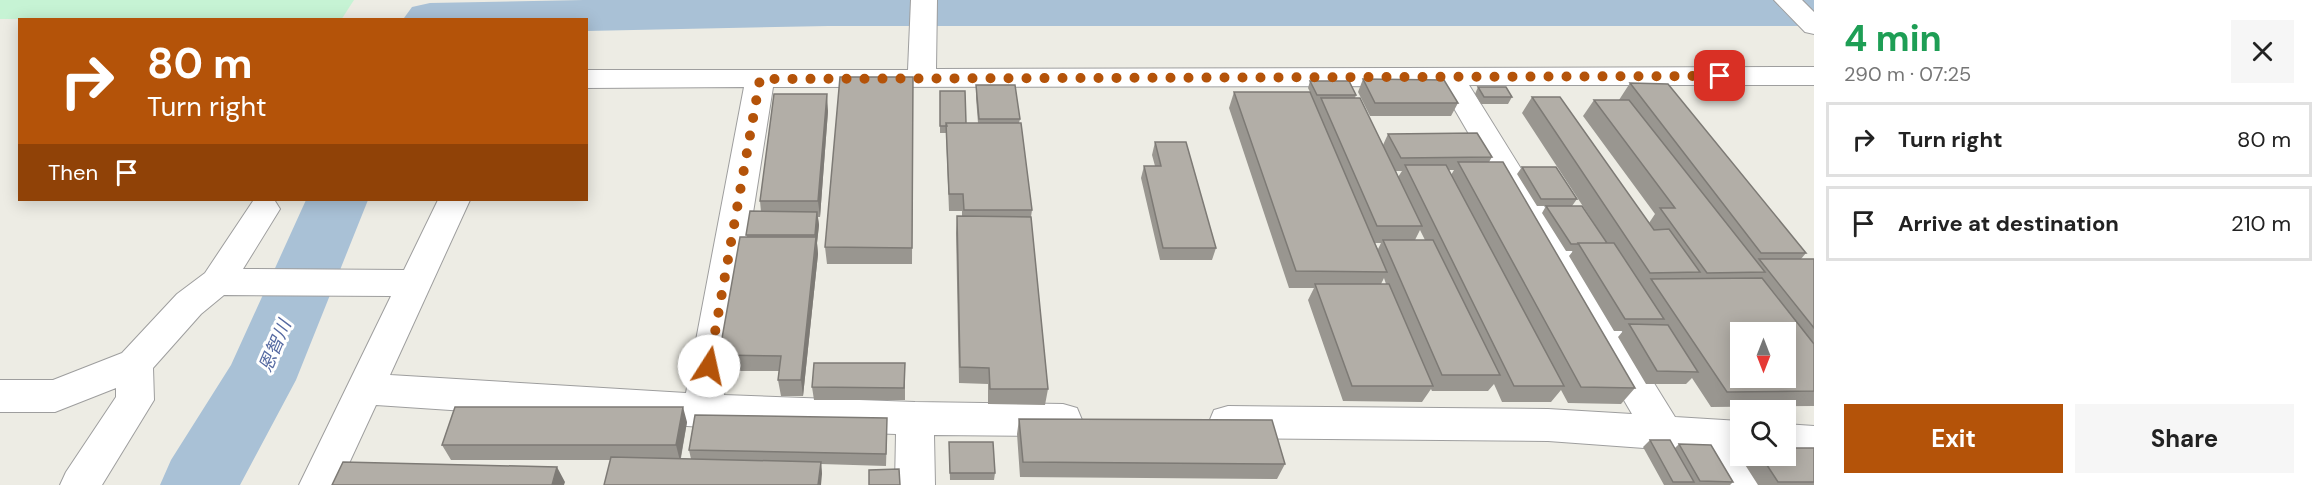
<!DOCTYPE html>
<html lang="en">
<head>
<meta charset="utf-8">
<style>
  body { margin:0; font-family:"DM Sans","Noto Sans JP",sans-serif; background:#f6f6f6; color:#222; height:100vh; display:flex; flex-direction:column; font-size:22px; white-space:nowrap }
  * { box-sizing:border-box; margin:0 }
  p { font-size:20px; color:#767676 }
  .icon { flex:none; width:33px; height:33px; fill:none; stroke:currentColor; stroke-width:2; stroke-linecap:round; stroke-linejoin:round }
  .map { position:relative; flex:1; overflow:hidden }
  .side { display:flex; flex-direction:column; background:#fff; width:510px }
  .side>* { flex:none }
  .hud { position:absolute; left:18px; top:18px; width:570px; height:183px; border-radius:0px; box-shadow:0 3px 15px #0003; background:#b45309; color:#fff; overflow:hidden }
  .needle { width:39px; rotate:180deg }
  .fabs { position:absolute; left:1730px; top:322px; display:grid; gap:12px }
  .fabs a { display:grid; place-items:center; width:66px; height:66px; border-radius:0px; background:#fff; box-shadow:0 3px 15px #0003; font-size:30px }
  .pin { position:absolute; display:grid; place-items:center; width:51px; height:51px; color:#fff; margin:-26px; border-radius:12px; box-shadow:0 3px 9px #0006 }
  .me { position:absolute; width:66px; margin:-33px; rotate:10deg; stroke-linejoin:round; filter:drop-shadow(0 0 4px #0008) }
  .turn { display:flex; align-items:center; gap:21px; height:126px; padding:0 30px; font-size:27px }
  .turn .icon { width:78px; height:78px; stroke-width:2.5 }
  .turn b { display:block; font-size:42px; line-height:51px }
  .then { display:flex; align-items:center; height:57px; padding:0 30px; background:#0003; gap:12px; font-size:22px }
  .round { display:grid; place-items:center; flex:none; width:63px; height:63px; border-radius:0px; background:#f6f6f6 }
  .head { display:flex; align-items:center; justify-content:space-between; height:102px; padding:0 30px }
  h1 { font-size:36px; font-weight:700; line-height:45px; color:#1e9e55 }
  .action { display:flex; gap:12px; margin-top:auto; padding:12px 30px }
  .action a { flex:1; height:69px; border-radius:0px; background:#b45309; color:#fff; font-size:24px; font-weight:700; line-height:69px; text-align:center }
  .action a+a { background:#f6f6f6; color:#222 }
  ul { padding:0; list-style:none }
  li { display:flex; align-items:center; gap:18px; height:75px; margin:0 12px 9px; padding:0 18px; border:3px solid #e0e0e0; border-radius:0px }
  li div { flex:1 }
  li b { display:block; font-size:22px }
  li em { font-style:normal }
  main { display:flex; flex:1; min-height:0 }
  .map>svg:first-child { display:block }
</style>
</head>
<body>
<main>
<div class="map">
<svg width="1814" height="485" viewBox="0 0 1814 485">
  <rect width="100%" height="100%" fill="#edece4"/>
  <!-- park -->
  <path fill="#c6f3d4" d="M 0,0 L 354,0 L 341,20 L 0,19 Z"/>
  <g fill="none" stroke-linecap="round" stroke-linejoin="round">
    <!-- river -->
    <path fill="#a9c1d6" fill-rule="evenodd" d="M 584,0 L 1814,0 L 1814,26 L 828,26 L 586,31 L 586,20 L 404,18 L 412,7 L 430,3 Z
      M 306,200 L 368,200 L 296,380 L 240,485 L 160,485 L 171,460 L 231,365 Z"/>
    <defs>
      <path id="minor" d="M 911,0 L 937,0 L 936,69 L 1814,67 L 1814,85 L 1469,85 L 1675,417 L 1740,421 L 1740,456 L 1744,456 L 1760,485 L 1718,485 L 1699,452 L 1548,441 L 1228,438 L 1214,434 L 1209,422 L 1214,410 L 1228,406 L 1548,409 L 1632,414 L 1441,86 L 773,87 L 724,395 L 915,402 L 1063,404 L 1077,408 L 1082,420 L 1077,432 L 1063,436 L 934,435 L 935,485 L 895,485 L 896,434 L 702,427 L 376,405 L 339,485 L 299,485 L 391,296 L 224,295 L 201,314 L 153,368 L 154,400 L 102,485 L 60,485 L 66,472 L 116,397 L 116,388 L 55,412 L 0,412 L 0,380 L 53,380 L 122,353 L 177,294 L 205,273 L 253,201 L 275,201 L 280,209 L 243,269 L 404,270 L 438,200 L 470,200 L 390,375 L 686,393 L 744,87 L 586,88 L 586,70 L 908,70 Z
        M 1774,0 L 1802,0 L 1814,12 L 1814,34 L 1805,32 Z
        M 1785,424 L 1814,426 L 1814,460 L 1780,456 L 1785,456 Z"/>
    </defs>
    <!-- minor casing -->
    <use href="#minor" stroke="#9e9e9e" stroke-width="2"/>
    <!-- minor -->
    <use href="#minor" fill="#fff" fill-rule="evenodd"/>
  </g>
  <!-- wall -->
  <path fill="#999690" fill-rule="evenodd" d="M 913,77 L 912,264 L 827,264 L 825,247 Z
    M 1363,79 L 1458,103 L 1451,116 L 1370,116 L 1358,92 Z
    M 1310,81 L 1356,95 L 1355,98 L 1383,145 L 1388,134 L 1492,157 L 1489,162 L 1635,388 L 1621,404 L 1568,403 L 1561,390 L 1551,402 L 1502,402 L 1494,384 L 1488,391 L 1432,391 L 1431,389 L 1422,402 L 1343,401 L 1308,300 L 1314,288 L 1289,288 L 1229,108 L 1234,92 L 1310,92 L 1308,88 ZM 1449,170 L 1454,170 L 1451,175 ZM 1396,171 L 1402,171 L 1398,177 ZM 1420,230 L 1425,240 L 1415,240 ZM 1375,243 L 1381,243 L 1378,249 ZM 1384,278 L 1386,284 L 1381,284 Z
    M 1630,83 L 1806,253 L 1801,259 L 1814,259 L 1814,406 L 1711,407 L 1692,378 L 1686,384 L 1646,384 L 1618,337 L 1623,331 L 1614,331 L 1569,256 L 1573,251 L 1566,251 L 1542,213 L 1546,206 L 1537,206 L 1517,174 L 1522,167 L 1577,199 L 1572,206 L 1603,237 L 1522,113 L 1532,97 L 1649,223 L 1655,214 L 1583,116 L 1594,100 L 1619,100 Z
    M 976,85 L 1020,119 L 1019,123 L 1032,210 L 1031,217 L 1048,389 L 1045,405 L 988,404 L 988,384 L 959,383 L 956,233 L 957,216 L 962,216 L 962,211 L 949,211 L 946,133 L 940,133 L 940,91 L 966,123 L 978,123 L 976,98 Z
    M 1478,87 L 1512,97 L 1508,104 L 1481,104 L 1475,94 Z
    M 828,111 L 820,217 L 818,217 L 819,225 L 817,243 L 818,254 L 803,396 L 781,396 L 778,380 L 779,371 L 723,371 L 719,355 L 747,237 L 746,235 L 761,212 L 760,201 Z
    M 1155,142 L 1216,248 L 1212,260 L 1160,260 L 1141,178 L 1144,166 L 1155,166 L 1152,155 Z
    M 905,363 L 905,400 L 814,400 L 812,387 Z
    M 1019,419 L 1285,464 L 1277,479 L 1020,477 L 1017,434 Z
    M 687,422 L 681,458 L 691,459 L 689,450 L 887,430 L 886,466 L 821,464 L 822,474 L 610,460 L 451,460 L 442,445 Z
    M 1650,440 L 1675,448 L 1679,444 L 1733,482 L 1730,485 L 1664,485 L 1643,447 Z
    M 949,442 L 995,473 L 994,480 L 950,480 Z
    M 1814,448 L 1814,485 L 1758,485 L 1742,460 L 1747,456 L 1785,456 Z"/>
  <!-- shaded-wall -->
  <path fill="#7d7a75" d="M 827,94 L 828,111 L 820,217 L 818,201 Z
    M 817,212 L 819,225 L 817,243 L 818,254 L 803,396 L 801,380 L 816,242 L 815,235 Z
    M 683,407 L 687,422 L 680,461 L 676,445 Z
    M 821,462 L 822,474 L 821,485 L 818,485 Z
    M 557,467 L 565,482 L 564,485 L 552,485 Z"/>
  <!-- building -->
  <path fill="#b2aea7" stroke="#7d7a75" stroke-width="1.5" fill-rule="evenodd" d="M 840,77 L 913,77 L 912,248 L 825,247 Z
    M 1363,79 L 1444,80 L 1458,103 L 1375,103 Z
    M 1310,81 L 1349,81 L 1356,95 L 1317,95 Z
    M 1630,83 L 1668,84 L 1806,253 L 1761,253 Z
    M 976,85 L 1015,85 L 1020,119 L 979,119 Z
    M 1478,87 L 1506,87 L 1512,97 L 1484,97 Z
    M 940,91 L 965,91 L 966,123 L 946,123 L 947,126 L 940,126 Z
    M 1234,92 L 1310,92 L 1387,272 L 1296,271 Z
    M 774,94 L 827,94 L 818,201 L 760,201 Z
    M 1532,97 L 1560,97 L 1654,230 L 1669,229 L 1700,272 L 1650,273 Z
    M 1321,98 L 1360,98 L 1422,226 L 1377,226 Z
    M 1594,100 L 1629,100 L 1765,272 L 1707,273 L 1660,208 L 1675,208 Z
    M 946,123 L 1021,123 L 1032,210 L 964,210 L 963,194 L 949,194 Z
    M 1477,133 L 1492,157 L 1401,158 L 1388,134 Z
    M 1155,142 L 1186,142 L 1216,248 L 1163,248 L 1144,166 L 1161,166 Z
    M 1458,162 L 1503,162 L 1635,388 L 1581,387 Z
    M 1405,165 L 1446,165 L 1564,386 L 1514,386 Z
    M 1522,167 L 1556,167 L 1577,199 L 1541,199 Z
    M 1546,206 L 1582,206 L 1607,243 L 1578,243 L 1578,244 L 1571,244 Z
    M 750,211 L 817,212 L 815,235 L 746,235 Z
    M 957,216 L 1031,217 L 1048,389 L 990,389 L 989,368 L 960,367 Z
    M 740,237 L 816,237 L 801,380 L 778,380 L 781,356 L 719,355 Z
    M 1383,240 L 1433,240 L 1500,375 L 1442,375 Z
    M 1578,243 L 1614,243 L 1664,319 L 1625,319 Z
    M 1759,259 L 1814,259 L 1814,328 Z
    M 1762,278 L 1814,344 L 1814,391 L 1727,392 L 1651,279 ZM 1740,333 L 1785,333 L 1785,378 L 1740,378 Z
    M 1315,284 L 1389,284 L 1433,386 L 1352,386 Z
    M 1629,324 L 1668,325 L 1698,372 L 1657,371 Z
    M 814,363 L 905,363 L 904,388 L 812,387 Z
    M 455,407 L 683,407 L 676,445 L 442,445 Z
    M 695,415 L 887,418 L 886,454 L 689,450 Z
    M 1019,419 L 1272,420 L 1285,464 L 1023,462 Z
    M 1650,440 L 1670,440 L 1694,482 L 1673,482 Z
    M 949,442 L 993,442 L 995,473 L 950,473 Z
    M 1679,444 L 1711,445 L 1733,482 L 1700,481 Z
    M 1785,448 L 1814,448 L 1814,482 L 1778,482 L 1761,456 L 1785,456 Z
    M 611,457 L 821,462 L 818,485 L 604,485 Z
    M 343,462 L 557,467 L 552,485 L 332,485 Z
    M 899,469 L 900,485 L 869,485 L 869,470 Z"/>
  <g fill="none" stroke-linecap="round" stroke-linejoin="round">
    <!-- route -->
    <path stroke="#b45309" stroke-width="10" stroke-dasharray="0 18" d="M 709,366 L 760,79 L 1720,76"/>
  </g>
  <g text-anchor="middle" stroke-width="6" stroke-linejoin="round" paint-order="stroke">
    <!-- water labels -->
    <g font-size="18" font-style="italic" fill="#5569a1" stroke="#fff">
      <text transform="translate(275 346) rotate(-67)" y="6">恩智川</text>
    </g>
  </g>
</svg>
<div class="fabs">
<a><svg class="needle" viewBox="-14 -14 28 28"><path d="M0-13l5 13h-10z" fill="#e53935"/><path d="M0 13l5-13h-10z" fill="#767676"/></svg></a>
<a><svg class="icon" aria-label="search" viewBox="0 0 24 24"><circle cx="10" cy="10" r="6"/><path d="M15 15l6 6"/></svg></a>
</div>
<div class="pin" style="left:1720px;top:76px;background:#d93025"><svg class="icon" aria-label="arrive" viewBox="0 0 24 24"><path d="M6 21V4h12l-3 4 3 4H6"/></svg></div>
<svg class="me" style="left:709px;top:366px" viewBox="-20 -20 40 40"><circle r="19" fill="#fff"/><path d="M0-13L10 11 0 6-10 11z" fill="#b45309"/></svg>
<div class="hud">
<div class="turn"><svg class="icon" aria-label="right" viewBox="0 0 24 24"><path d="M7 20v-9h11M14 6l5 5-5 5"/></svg><div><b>80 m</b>Turn right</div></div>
<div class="then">Then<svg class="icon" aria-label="arrive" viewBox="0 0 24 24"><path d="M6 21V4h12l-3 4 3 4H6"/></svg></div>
</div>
</div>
<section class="side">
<div class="head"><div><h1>4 min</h1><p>290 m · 07:25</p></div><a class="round"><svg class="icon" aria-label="close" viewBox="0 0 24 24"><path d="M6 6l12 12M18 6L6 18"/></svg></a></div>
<ul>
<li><svg class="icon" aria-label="right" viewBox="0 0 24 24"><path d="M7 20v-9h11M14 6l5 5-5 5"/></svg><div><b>Turn right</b></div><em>80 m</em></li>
<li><svg class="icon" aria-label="arrive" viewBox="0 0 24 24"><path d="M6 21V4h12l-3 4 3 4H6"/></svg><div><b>Arrive at destination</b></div><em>210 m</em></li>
</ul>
<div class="action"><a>Exit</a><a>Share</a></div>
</section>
</main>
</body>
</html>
